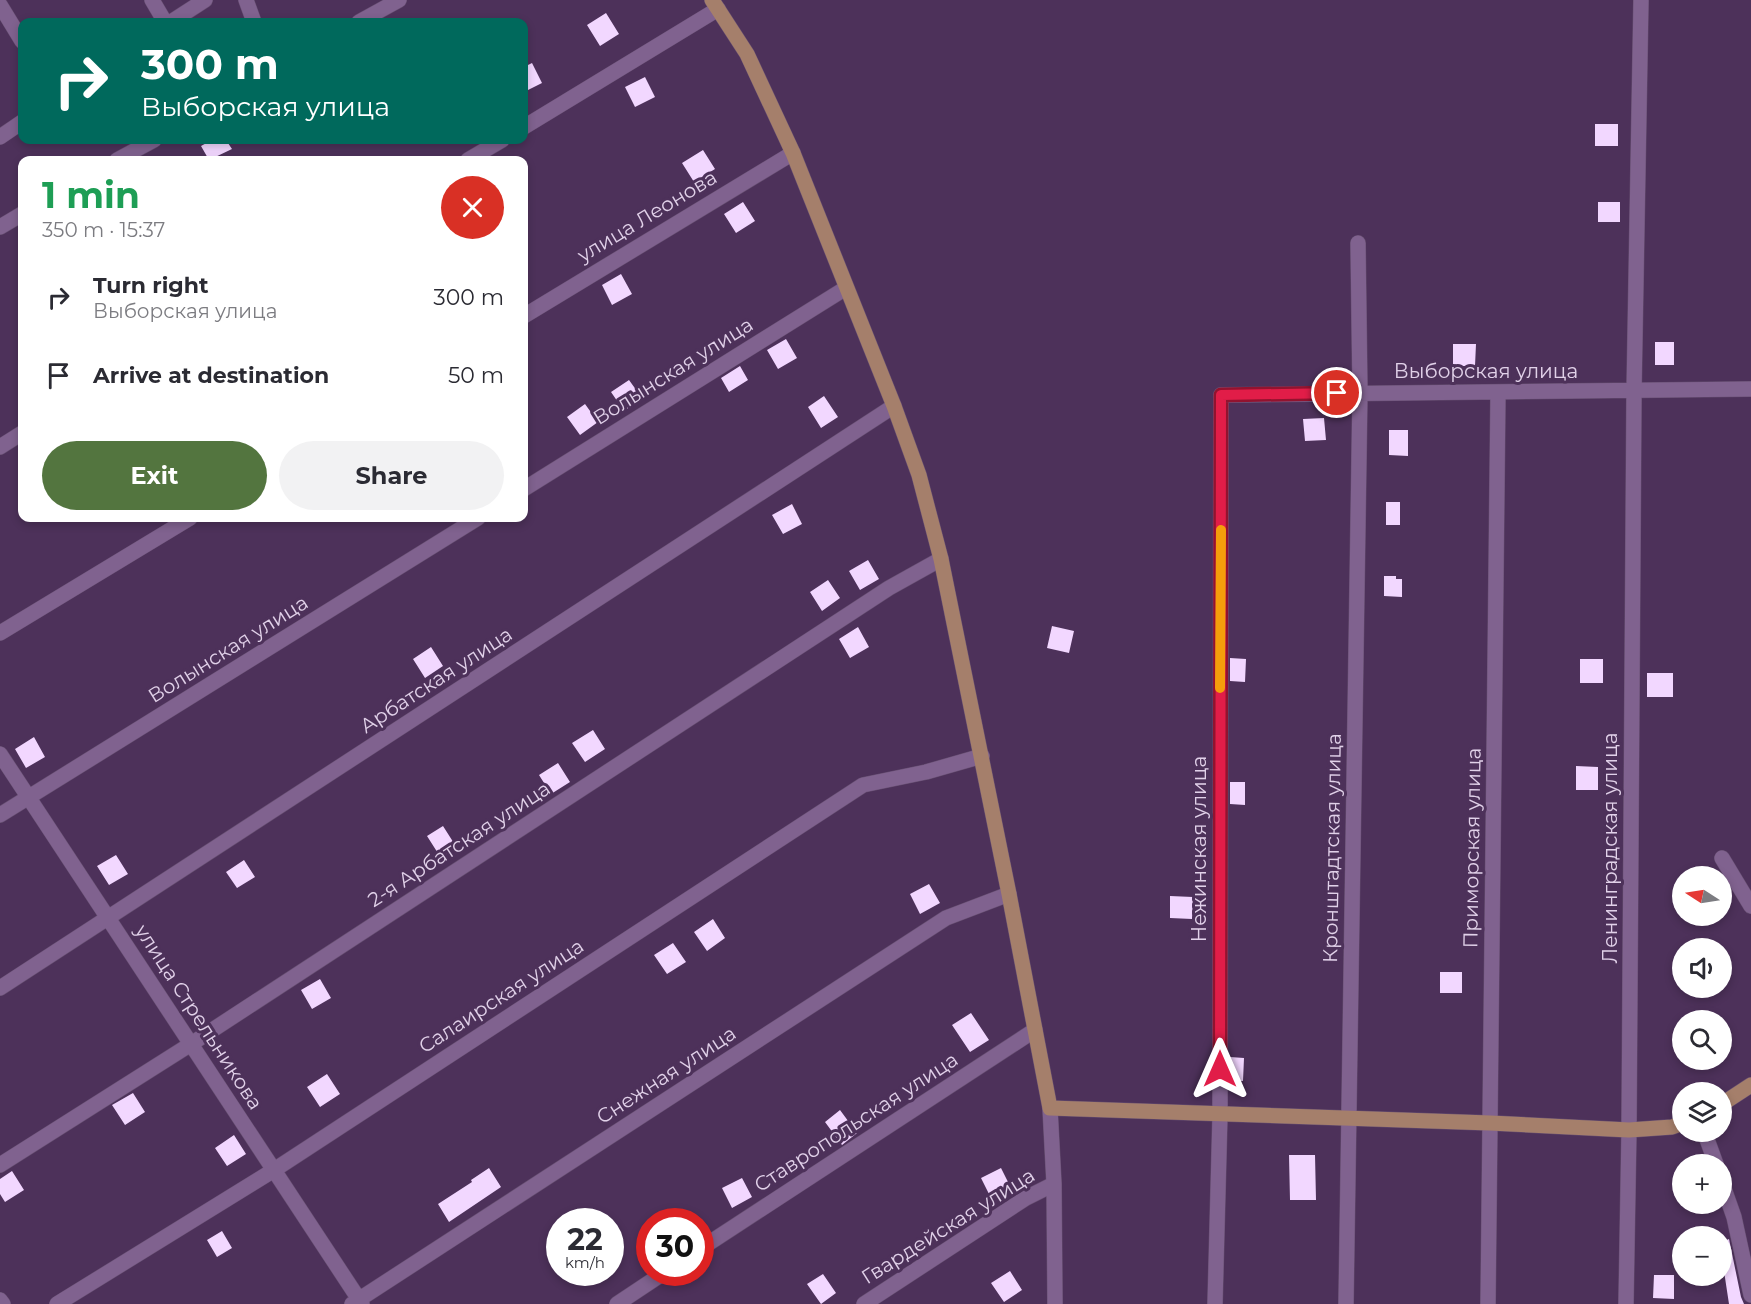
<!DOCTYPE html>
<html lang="en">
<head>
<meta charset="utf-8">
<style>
  body { margin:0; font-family:Montserrat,sans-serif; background:#f2f2f3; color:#2b2b33; height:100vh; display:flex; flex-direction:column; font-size:22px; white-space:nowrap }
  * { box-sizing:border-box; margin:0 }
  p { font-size:20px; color:#7c7c81 }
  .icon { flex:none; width:33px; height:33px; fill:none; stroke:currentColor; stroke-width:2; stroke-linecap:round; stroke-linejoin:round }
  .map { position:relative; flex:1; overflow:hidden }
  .side { position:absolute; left:18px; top:156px; width:510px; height:366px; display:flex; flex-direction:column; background:#fff; border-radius:12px; box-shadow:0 3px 9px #0003 }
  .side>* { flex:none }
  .hud { position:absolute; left:18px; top:18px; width:510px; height:126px; border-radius:12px; box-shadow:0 3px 9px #0003; background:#00695c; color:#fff; overflow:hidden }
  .needle { width:39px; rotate:282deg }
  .tools { position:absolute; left:1672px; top:866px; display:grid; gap:12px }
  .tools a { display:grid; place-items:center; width:60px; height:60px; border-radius:50%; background:#fff; box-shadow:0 3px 9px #0003; font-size:30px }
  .speed { position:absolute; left:546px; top:1208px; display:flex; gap:12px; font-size:30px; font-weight:700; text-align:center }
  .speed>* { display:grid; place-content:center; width:78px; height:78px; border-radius:50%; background:#fff; box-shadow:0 3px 9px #0003; line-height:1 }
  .speed small { font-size:15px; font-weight:400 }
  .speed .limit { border:9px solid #d22; background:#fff; color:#111 }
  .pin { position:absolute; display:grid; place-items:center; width:51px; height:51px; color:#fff; margin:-26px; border:3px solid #fff; border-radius:50%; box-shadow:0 2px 6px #0007 }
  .me { position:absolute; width:66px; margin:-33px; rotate:0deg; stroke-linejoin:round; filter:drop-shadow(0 0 4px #0008) }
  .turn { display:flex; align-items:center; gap:21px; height:126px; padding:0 24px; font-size:27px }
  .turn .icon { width:78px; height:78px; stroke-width:2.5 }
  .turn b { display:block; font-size:42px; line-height:51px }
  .round { display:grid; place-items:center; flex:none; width:63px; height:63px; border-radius:32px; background:#f2f2f3 }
  .summary { display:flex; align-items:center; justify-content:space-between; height:102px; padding:0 24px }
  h1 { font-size:36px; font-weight:700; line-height:45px; color:#1e9e55 }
  .cta { display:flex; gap:12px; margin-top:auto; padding:12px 24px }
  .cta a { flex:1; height:69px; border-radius:36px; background:#53753f; color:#fff; font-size:24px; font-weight:700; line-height:69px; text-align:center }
  .cta a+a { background:#f2f2f3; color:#2b2b33 }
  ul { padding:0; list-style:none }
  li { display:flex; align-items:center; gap:18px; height:78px; padding:0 24px }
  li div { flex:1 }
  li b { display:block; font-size:22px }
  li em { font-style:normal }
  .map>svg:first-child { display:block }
</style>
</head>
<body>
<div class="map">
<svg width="1751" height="1304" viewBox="0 0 1751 1304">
  <rect width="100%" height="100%" fill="#4d315a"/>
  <!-- building -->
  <path fill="#f2d7ff" d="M 606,13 L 619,34 L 600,46 L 587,25 Z
    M 532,63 L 542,83 L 524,92 L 524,67 Z
    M 645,77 L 655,97 L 635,107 L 625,87 Z
    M 1595,124 L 1618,124 L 1618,146 L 1595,146 Z
    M 212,140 L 226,140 L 232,149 L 209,160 L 201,146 Z
    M 703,150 L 715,169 L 694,182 L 682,163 Z
    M 743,202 L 755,221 L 736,233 L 724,214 Z
    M 1598,202 L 1620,202 L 1620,222 L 1598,222 Z
    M 621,274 L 632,294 L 612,305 L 602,285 Z
    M 786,339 L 797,358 L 778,369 L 767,350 Z
    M 1655,342 L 1674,342 L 1674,365 L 1655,365 Z
    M 1453,344 L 1476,344 L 1475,366 L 1453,366 Z
    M 740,366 L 748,380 L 729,392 L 721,378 Z
    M 629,380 L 642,398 L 624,411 L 611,392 Z
    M 824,396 L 838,417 L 821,428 L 808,407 Z
    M 585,404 L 598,422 L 580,435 L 567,417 Z
    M 1324,418 L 1326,440 L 1305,441 L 1303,419 Z
    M 1389,430 L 1408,430 L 1408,456 L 1389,455 Z
    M 1386,502 L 1400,502 L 1400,525 L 1386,525 Z
    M 792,504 L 802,524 L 783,534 L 772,515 Z
    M 868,560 L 879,579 L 860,590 L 849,571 Z
    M 1384,576 L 1396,576 L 1396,579 L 1402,579 L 1402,597 L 1384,596 Z
    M 828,580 L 840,598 L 822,611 L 810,592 Z
    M 1052,626 L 1074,631 L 1069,653 L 1047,648 Z
    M 858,627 L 869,647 L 850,658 L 839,639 Z
    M 431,647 L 443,666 L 425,678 L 413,659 Z
    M 1230,658 L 1246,659 L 1245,682 L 1230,681 Z
    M 1580,659 L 1603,659 L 1603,683 L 1580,683 Z
    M 1647,673 L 1673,673 L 1673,697 L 1647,697 Z
    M 593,730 L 605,749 L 585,762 L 572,743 Z
    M 34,737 L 45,757 L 26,768 L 15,749 Z
    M 558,763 L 570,782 L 551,794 L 539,775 Z
    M 1576,766 L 1598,767 L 1598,790 L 1576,790 Z
    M 1230,782 L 1245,782 L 1245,805 L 1230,804 Z
    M 443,826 L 457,848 L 441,858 L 427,836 Z
    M 116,855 L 128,874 L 109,885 L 97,866 Z
    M 244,860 L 255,877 L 237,888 L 226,872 Z
    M 929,884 L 940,903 L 920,914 L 910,894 Z
    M 1170,896 L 1193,897 L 1192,919 L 1170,918 Z
    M 713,919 L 725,938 L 707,951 L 694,932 Z
    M 673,943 L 686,962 L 667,974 L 654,955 Z
    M 1440,972 L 1462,972 L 1462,993 L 1440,993 Z
    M 320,979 L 331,998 L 312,1009 L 301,990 Z
    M 971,1013 L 989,1040 L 970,1052 L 952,1025 Z
    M 1230,1057 L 1244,1058 L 1243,1081 L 1230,1081 Z
    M 327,1074 L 340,1094 L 320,1107 L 307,1087 Z
    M 133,1093 L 145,1112 L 125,1125 L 112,1105 Z
    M 840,1110 L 857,1133 L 842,1145 L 825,1122 Z
    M 234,1135 L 246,1154 L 227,1166 L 215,1148 Z
    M 1289,1155 L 1315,1155 L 1316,1200 L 1290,1200 Z
    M 489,1168 L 501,1187 L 449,1222 L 438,1204 L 472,1182 L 471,1180 Z
    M 1001,1168 L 1011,1188 L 991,1198 L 981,1178 Z
    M 12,1171 L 24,1190 L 5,1202 L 0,1194 L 0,1179 Z
    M 742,1178 L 752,1197 L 732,1208 L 722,1188 Z
    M 222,1231 L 232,1248 L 217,1257 L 207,1240 Z
    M 1729,1239 L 1741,1297 L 1744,1304 L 1729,1304 L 1722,1258 L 1722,1242 Z
    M 1010,1271 L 1022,1290 L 1004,1302 L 991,1283 Z
    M 823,1274 L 836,1293 L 821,1304 L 807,1284 Z
    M 1654,1275 L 1674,1275 L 1674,1299 L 1653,1298 Z"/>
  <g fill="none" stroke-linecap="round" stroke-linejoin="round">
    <defs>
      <path id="minor" d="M 152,0 L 165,22
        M 246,0 L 254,22
        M 0,5 L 22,41
        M 171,22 L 205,0
        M 359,22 L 399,0
        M 524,127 L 718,9
        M 0,137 L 22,122
        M 117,160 L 154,140
        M 468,160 L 502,140
        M 0,227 L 22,214
        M 524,316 L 793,153
        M 0,447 L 22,433
        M 524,489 L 846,288
        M 0,633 L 190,518
        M 0,754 L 362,1304
        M 0,815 L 478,518
        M 1722,858 L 1751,906
        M 0,988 L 894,406
        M 1050,1108 L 1054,1184 L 1055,1304
        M 1704,1131 L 1716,1164
        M 0,1165 L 191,1044 L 889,588 L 941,559
        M 1722,1183 L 1734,1217 L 1751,1295
        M 700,1249 L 1035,1030
        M 0,1300 L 3,1304
        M 57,1304 L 274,1170 L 863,785 L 926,772 L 982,756
        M 352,1304 L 946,918 L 1009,894
        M 617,1304 L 665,1272
        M 864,1304 L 1026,1198 L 1054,1184
        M 1215,1304 L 1220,1115 L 1221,395 L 1751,389
        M 1346,1304 L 1360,392 L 1358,243
        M 1488,1304 L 1498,393
        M 1626,1304 L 1629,1130 L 1634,392 L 1641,0"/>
      <path id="major" d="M 712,0 L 747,54 L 793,153 L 894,406 L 919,475 L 941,559 L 1009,894 L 1050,1108 L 1490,1123 L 1629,1130 L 1672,1127 L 1683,1123
        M 1722,1104 L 1751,1085"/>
    </defs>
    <!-- minor casing -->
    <use href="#minor" stroke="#664f71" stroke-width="16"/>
    <!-- major casing -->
    <use href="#major" stroke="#664f71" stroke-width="16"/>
    <!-- minor -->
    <use href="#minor" stroke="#80628f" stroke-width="15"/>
    <!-- major -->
    <use href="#major" stroke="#a57f6b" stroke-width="15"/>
  </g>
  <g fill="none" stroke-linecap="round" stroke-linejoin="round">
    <defs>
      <path id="route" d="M 1220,1069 L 1221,395 L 1337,393"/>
    </defs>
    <!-- route casing -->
    <use href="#route" stroke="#92132f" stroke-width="15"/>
    <!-- route -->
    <use href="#route" stroke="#e11d48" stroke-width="10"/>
    <!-- slow -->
    <path stroke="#f59e0b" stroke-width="10" d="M 1220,688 L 1221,530"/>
  </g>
  <g text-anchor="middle" stroke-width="6" stroke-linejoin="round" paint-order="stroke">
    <!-- street labels -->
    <g font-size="20" fill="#e1d1e9" stroke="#4d315a">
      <text transform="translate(647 216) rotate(-31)" y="7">улица Леонова</text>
      <text transform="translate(673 371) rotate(-32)" y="7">Волынская улица</text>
      <text x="1486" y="378">Выборская улица</text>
      <text transform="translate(228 649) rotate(-32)" y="7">Волынская улица</text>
      <text transform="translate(436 680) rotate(-33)" y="7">Арбатская улица</text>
      <text transform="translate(459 844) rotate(-33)" y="7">2-я Арбатская улица</text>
      <text transform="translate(1332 848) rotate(-89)" y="7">Кронштадтская улица</text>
      <text transform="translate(1472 848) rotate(-89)" y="7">Приморская улица</text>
      <text transform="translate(1610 848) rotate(-90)" y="7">Ленинградская улица</text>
      <text transform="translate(1199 849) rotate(-90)" y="7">Нежинская улица</text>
      <text transform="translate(501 996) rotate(-33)" y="7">Салаирская улица</text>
      <text transform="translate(199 1017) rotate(57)" y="7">улица Стрельникова</text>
      <text transform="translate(666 1075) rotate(-33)" y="7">Снежная улица</text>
      <text transform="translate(856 1122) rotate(-33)" y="7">Ставропольская улица</text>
      <text transform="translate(948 1226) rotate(-32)" y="7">Гвардейская улица</text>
    </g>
  </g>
</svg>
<div class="tools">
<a><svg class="needle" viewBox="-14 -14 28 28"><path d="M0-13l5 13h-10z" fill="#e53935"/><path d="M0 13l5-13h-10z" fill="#7c7c81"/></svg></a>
<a><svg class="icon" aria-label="sound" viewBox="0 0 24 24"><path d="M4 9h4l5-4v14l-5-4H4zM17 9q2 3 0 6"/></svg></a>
<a><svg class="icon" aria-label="search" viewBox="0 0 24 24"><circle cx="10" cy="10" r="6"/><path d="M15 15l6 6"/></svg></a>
<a><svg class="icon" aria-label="layers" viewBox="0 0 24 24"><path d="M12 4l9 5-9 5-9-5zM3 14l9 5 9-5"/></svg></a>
<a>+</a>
<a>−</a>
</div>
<div class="speed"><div>22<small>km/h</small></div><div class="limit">30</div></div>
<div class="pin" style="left:1337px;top:393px;background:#d93025"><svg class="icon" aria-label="arrive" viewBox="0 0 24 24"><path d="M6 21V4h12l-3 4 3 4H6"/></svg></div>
<svg class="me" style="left:1220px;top:1069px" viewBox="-20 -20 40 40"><path d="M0-17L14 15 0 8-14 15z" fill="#e11d48" stroke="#fff" stroke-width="4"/></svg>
<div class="hud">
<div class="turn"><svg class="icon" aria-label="right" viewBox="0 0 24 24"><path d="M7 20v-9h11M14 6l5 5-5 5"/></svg><div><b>300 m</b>Выборская улица</div></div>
</div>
<section class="side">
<div class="summary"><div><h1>1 min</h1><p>350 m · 15:37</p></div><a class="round" style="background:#d93025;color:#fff"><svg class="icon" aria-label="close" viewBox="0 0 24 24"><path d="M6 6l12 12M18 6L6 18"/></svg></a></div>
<ul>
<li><svg class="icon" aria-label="right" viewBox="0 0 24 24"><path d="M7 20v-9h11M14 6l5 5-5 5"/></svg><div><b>Turn right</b><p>Выборская улица</p></div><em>300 m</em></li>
<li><svg class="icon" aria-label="arrive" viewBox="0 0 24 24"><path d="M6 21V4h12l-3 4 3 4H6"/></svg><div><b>Arrive at destination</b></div><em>50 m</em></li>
</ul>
<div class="cta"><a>Exit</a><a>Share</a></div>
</section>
</div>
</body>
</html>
